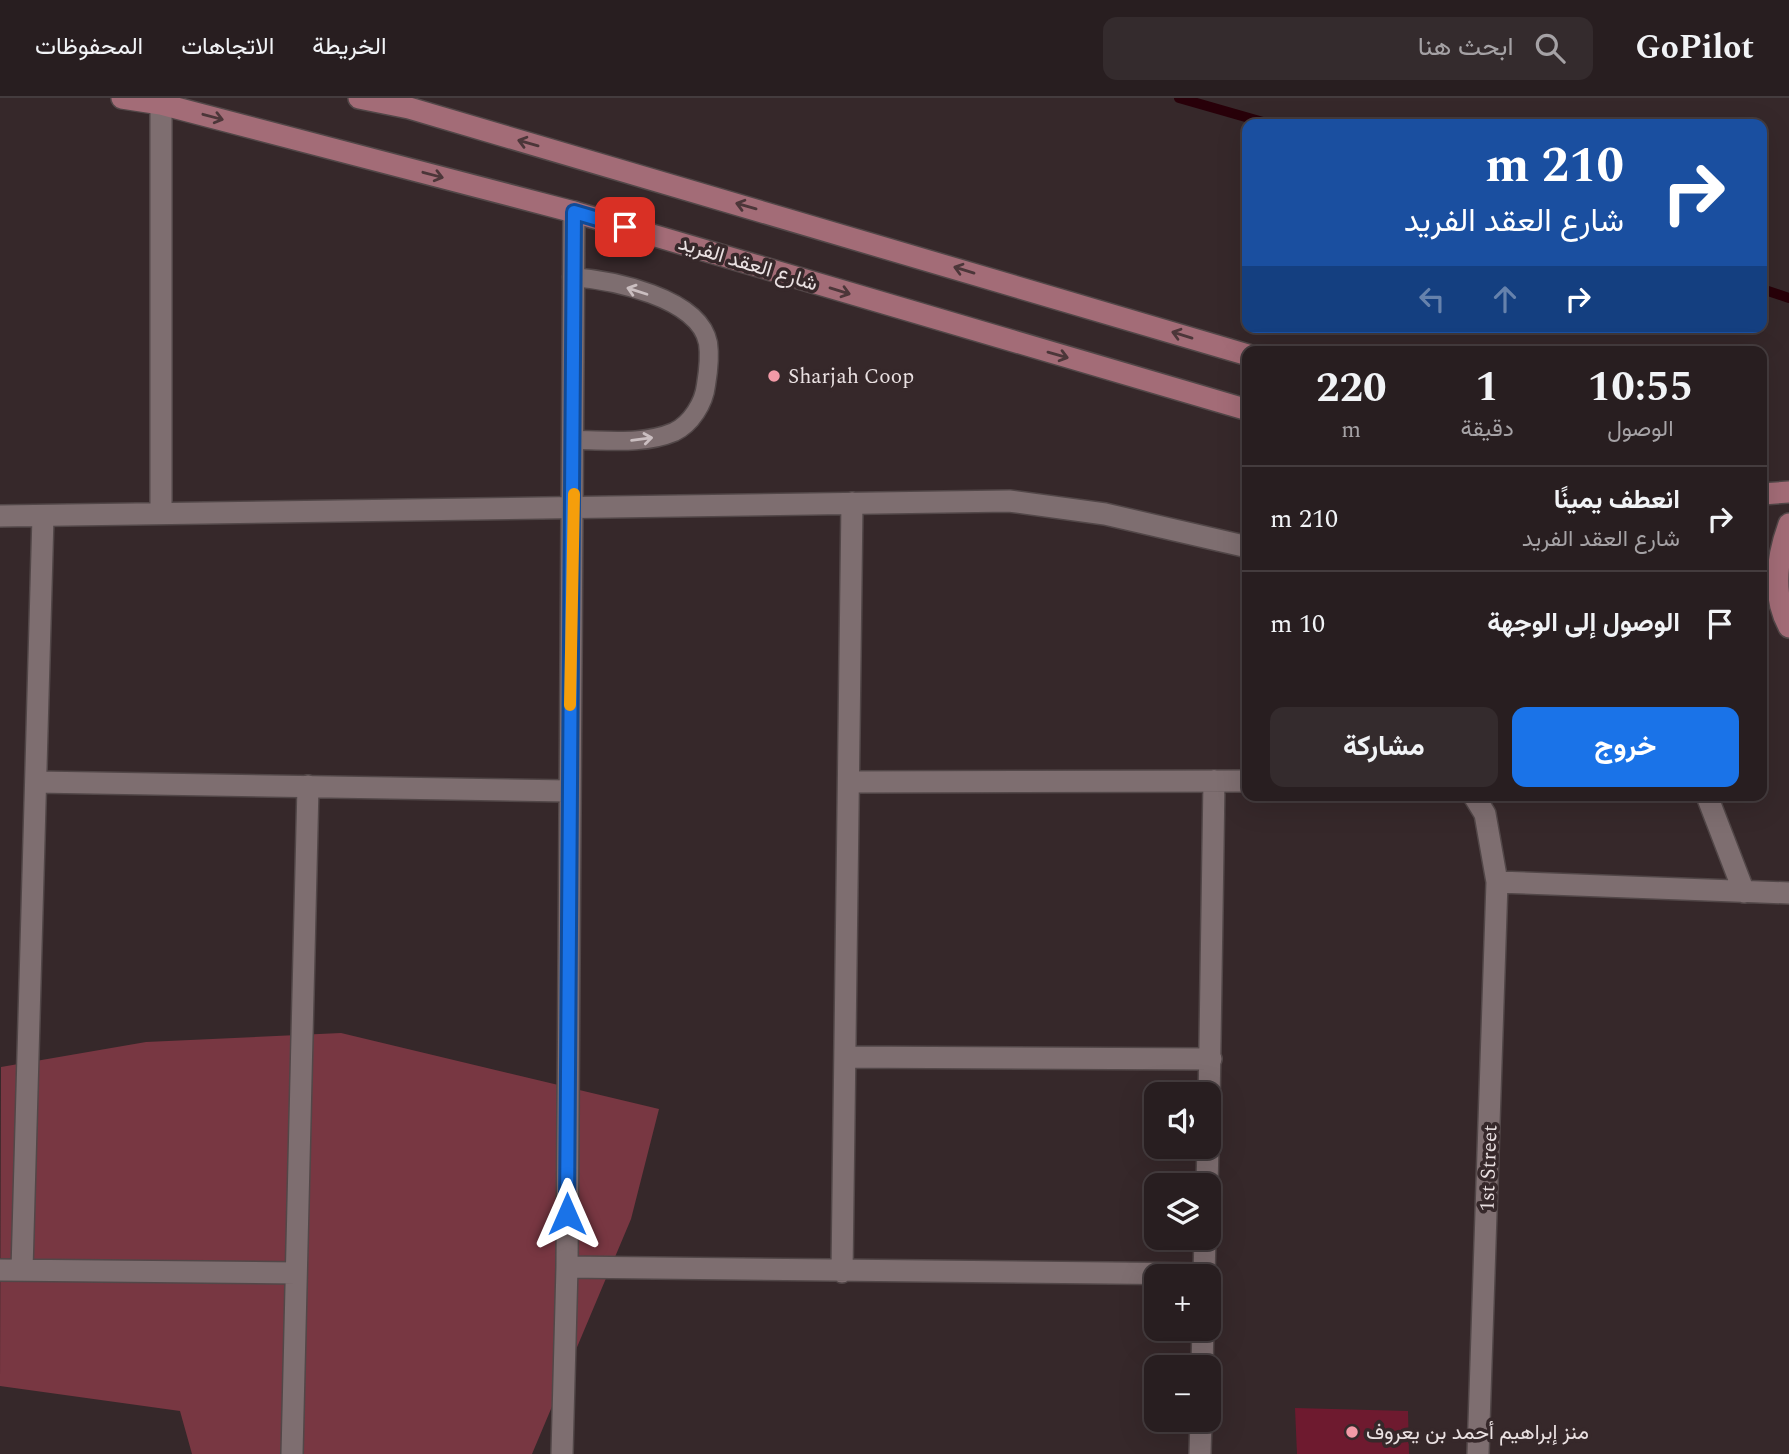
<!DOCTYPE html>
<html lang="ar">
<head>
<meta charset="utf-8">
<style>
  body { margin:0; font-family:Spectral,Vazirmatn,serif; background:#342b2d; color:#f1f3f6; direction:rtl; height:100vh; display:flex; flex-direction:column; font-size:26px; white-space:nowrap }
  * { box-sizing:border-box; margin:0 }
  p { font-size:23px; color:#a5a2a5 }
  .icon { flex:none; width:38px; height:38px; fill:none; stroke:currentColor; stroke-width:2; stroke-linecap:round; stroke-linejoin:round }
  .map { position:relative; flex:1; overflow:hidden; direction:ltr }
  .side { position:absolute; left:1242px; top:248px; width:525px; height:455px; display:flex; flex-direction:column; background:#281e20; border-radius:14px; box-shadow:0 7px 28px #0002,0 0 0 2px #443c3e; direction:rtl }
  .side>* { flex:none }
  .banner { position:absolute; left:1242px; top:21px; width:525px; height:214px; border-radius:14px; box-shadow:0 7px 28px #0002,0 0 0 2px #443c3e; direction:rtl; background:#1a4fa0; color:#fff; overflow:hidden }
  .buttons { position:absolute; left:1144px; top:984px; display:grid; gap:14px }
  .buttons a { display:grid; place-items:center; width:77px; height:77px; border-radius:14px; background:#281e20; box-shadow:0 7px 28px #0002,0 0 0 2px #443c3e; font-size:35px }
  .pin { position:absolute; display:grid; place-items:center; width:60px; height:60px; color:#fff; margin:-30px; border-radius:14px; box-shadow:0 4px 10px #0006 }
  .me { position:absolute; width:77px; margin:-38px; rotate:0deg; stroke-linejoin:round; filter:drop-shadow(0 0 5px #0008) }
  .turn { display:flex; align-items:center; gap:24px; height:147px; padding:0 28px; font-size:32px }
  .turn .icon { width:91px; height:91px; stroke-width:2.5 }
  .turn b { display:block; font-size:49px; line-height:60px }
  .lanes { display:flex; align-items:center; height:66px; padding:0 28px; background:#0003; justify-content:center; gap:35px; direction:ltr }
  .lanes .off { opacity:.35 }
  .eta { display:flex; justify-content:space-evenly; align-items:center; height:119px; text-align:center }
  .eta b { font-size:42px; font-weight:700; line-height:49px }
  .cta { display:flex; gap:14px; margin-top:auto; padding:14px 28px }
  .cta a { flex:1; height:80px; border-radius:14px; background:#1a73e8; color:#fff; font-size:28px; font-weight:700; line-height:80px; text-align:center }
  .cta a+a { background:#342b2d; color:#f1f3f6 }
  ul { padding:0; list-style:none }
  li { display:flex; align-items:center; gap:21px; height:105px; padding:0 28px; border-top:2px solid #443c3e }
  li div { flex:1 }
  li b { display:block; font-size:26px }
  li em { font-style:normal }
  header { display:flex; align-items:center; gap:42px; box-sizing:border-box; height:98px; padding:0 35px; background:#281e20; border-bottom:2px solid #443c3e }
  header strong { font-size:33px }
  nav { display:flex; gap:38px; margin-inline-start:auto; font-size:24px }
  .search { width:490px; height:63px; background:#342b2d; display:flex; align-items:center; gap:18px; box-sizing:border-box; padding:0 24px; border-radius:14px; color:#a5a2a5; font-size:26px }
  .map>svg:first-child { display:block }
</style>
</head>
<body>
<header>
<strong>GoPilot</strong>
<div class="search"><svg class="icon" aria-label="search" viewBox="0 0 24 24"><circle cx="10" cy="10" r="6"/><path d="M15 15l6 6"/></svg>ابحث هنا</div>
<nav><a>الخريطة</a><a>الاتجاهات</a><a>المحفوظات</a></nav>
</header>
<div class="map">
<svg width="1789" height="1356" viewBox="0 0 1789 1356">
  <rect width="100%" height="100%" fill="#36282a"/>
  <!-- green -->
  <path fill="#783742" d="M 341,935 L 659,1011 L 631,1121 L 532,1356 L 192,1356 L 180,1313 L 0,1288 L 1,969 L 146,944 Z"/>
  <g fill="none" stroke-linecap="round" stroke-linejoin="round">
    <!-- stream -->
    <path stroke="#280009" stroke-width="10" d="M 1179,0 L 1270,26
      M 1762,191 L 1789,200"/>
  </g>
  <!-- building -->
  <path fill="#6e1a2f" d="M 1295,1310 L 1408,1313 L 1409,1356 L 1297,1356 Z"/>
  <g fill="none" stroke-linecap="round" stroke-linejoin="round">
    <defs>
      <path id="lane" d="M 572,179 C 611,182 699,199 708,245 C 710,258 708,275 706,287 C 704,305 691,326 674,334 C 643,347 607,342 574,342"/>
      <path id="street" d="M 161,415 L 161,6
        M 0,418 L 1009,403 L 1105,416 L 1248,449
        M 36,684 L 568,693
        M 849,684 L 1248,683
        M 1474,698 L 1485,716 L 1497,784 L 1478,1356
        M 1707,698 L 1744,794
        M 1497,784 L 1789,795
        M 845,959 L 1211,961
        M 1209,1009 L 1214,683
        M 1207,1087 L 1208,1048
        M 567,1169 L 1204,1176
        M 0,1172 L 296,1175
        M 22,1172 L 43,418
        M 842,1174 L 852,405
        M 1204,1178 L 1205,1139
        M 1202,1269 L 1203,1230
        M 292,1356 L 308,688
        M 562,1356 L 567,1169 L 574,114
        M 1200,1356 L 1201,1321"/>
      <path id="secondary" d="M 122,0 L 161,6 L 574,114 L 1248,312
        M 359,0 L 409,10 L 1248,257
        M 1762,396 L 1789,394
        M 1789,426 C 1777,459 1771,496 1789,529"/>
    </defs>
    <!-- lane casing -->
    <use href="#lane" stroke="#524748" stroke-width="21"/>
    <!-- street casing -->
    <use href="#street" stroke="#524748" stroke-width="24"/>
    <!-- secondary casing -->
    <use href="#secondary" stroke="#524748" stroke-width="24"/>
    <!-- lane -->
    <use href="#lane" stroke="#7e6e70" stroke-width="18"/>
    <!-- street -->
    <use href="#street" stroke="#7e6e70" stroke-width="21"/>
    <!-- secondary -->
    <use href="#secondary" stroke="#a36c77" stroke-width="21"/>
  </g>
  <!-- one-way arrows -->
  <defs><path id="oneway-shaft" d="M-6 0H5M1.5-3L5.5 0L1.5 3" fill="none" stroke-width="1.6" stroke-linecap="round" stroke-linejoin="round" transform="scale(1.75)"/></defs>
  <g stroke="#4c3639">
    <use href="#oneway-shaft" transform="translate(213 19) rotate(15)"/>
    <use href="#oneway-shaft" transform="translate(528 45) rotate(-164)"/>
    <use href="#oneway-shaft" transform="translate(433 77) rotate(15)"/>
    <use href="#oneway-shaft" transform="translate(746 108) rotate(-164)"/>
    <use href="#oneway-shaft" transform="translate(964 172) rotate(-163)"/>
    <use href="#oneway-shaft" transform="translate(840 193) rotate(17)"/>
    <use href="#oneway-shaft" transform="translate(1182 237) rotate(-163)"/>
    <use href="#oneway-shaft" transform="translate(1058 257) rotate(16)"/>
  </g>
  <g stroke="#cabec0">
    <use href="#oneway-shaft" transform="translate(637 193) rotate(-162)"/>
    <use href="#oneway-shaft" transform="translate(642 341) rotate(-7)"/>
  </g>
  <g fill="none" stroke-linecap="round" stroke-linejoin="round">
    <defs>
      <path id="route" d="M 567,1116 L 574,114 L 625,129"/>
    </defs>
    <!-- route casing -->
    <use href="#route" stroke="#114b97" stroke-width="18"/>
    <!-- route -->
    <use href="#route" stroke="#1a73e8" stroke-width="12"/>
    <!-- slow -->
    <path stroke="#f59e0b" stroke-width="12" d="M 570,607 L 574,396"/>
  </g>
  <!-- markers -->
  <g fill="#f39aa7" stroke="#36282a" stroke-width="2.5">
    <circle cx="774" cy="278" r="7"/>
    <circle cx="1352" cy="1334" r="7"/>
  </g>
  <g text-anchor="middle" stroke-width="7" stroke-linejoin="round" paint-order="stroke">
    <!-- street labels -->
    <g font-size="21" fill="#eae1e2" stroke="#36282a">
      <text transform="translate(748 165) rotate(17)" y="7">شارع العقد الفريد</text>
      <text transform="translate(1488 1070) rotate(-88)" y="7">1st Street</text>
    </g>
    <!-- poi labels -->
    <g font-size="21" fill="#eae1e2" stroke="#36282a" text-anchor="start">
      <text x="788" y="285">Sharjah Coop</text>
      <text x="1366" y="1341">منز إبراهيم أحمد بن يعروف</text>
    </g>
  </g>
</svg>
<div class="buttons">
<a><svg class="icon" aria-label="sound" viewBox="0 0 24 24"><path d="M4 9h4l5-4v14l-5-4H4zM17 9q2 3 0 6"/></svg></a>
<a><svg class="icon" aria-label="layers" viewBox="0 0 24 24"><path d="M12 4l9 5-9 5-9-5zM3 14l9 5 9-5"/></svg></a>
<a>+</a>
<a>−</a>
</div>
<div class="pin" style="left:625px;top:129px;background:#d93025"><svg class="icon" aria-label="arrive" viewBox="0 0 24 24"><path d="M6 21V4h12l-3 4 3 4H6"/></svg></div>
<svg class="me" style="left:567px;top:1116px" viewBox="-20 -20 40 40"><path d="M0-17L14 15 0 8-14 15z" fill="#1a73e8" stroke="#fff" stroke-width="4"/></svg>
<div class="banner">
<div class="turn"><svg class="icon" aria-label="right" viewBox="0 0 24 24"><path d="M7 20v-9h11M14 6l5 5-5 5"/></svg><div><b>210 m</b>شارع العقد الفريد</div></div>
<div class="lanes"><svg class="icon off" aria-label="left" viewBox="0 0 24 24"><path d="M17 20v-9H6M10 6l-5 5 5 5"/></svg><svg class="icon off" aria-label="ahead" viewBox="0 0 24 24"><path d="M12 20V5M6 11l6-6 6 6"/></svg><svg class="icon" aria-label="right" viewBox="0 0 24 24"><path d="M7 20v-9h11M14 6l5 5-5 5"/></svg></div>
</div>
<section class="side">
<div class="eta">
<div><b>10:55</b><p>الوصول</p></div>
<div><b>1</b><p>دقيقة</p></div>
<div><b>220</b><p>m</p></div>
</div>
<ul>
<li><svg class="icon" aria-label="right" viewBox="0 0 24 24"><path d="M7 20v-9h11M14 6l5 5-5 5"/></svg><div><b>انعطف يمينًا</b><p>شارع العقد الفريد</p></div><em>210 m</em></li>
<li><svg class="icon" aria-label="arrive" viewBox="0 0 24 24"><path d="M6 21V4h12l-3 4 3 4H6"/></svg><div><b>الوصول إلى الوجهة</b></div><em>10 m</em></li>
</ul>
<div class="cta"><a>خروج</a><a>مشاركة</a></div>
</section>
</div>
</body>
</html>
